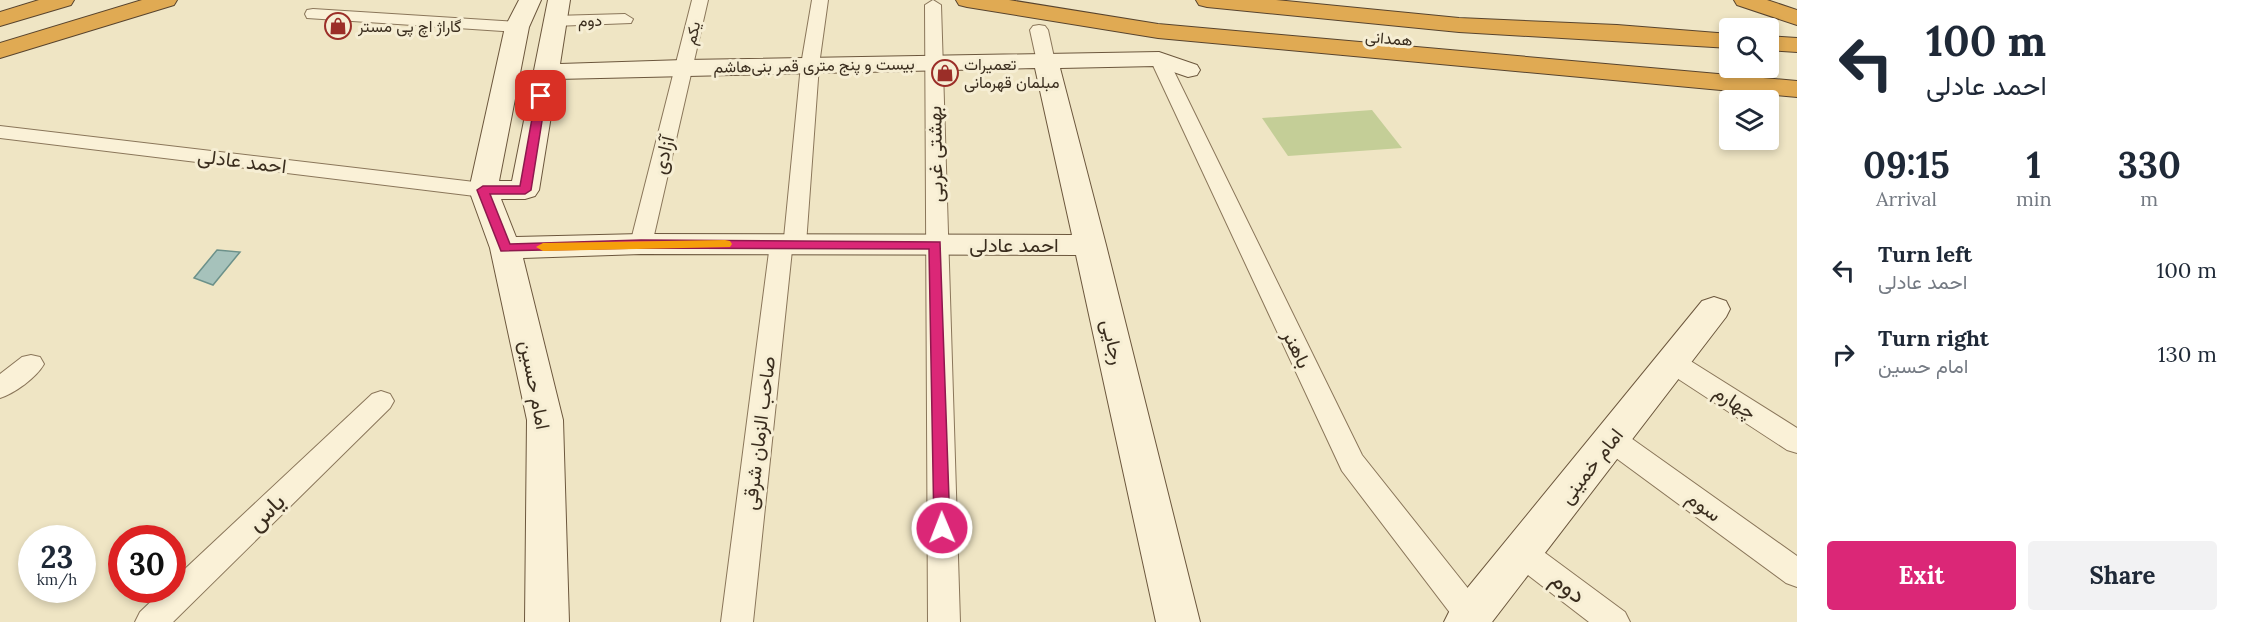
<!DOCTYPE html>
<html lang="en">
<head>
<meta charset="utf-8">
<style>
  body { margin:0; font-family:Lora,Vazirmatn,serif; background:#f2f2f3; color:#1f2937; height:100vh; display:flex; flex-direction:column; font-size:22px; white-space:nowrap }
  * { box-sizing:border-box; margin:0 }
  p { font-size:20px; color:#747a83 }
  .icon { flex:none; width:33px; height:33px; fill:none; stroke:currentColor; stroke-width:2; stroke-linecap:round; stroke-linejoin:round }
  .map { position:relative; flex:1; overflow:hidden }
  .sheet { display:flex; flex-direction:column; background:#fff; width:450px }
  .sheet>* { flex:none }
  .top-card { background:#fff; color:#1f2937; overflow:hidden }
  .fabs { position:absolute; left:1719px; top:18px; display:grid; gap:12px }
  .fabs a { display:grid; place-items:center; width:60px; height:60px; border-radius:6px; background:#fff; box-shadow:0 3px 9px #0003; font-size:30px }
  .speed { position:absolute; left:18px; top:525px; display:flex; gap:12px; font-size:30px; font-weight:700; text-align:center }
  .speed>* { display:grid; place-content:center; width:78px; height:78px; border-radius:50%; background:#fff; box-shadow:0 3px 9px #0003; line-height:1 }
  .speed small { font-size:15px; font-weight:400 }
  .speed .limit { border:9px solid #d22; background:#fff; color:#111 }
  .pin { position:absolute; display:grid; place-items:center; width:51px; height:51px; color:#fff; margin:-26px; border-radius:12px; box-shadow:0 3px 9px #0006 }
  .me { position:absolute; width:66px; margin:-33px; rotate:359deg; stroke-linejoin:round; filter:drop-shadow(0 0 4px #0008) }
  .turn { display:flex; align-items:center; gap:21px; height:126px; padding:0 30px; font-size:27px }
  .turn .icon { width:78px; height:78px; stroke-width:2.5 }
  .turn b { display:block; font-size:42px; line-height:51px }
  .eta { display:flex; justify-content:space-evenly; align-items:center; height:102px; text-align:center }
  .eta b { font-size:36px; font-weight:700; line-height:42px }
  .action { display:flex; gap:12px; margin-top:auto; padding:12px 30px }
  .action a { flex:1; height:69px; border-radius:6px; background:#db2777; color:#fff; font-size:24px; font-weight:700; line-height:69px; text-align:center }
  .action a+a { background:#f2f2f3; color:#1f2937 }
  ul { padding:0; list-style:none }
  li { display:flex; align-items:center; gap:18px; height:84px; padding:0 30px }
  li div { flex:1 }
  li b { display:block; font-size:22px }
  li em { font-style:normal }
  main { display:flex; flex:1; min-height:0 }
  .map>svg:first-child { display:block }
</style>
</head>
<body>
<main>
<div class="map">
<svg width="1797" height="622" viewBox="0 0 1797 622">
  <rect width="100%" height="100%" fill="#efe5c4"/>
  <!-- green -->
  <path fill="#c4ce97" d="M 1372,110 L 1402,148 L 1288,156 L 1262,118 Z"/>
  <!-- water -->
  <path fill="#a6c2bb" stroke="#6c918a" stroke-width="1.5" d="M 217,250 L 240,252 L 213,285 L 194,278 Z"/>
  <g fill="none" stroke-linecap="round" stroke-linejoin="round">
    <defs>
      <path id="street" d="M 692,0 L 708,0 L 652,244 L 649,249 L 641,251 L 633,249 L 630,244 Z
        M 812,0 L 828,0 L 819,65 L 806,244 L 803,249 L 792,250 L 753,622 L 721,622 L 770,244 L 773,239 L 784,238 L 801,65 Z
        M 933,0 L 941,5 L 960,622 L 928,622 L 925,5 Z
        M 313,9 L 517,22 L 523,23 L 526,27 L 523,31 L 517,32 L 307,18 L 305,14 L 307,10 Z
        M 625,14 L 633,19 L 631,23 L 554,26 L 548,25 L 546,21 L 548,17 L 554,16 Z
        M 1039,25 L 1045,26 L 1048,30 L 1055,62 L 1052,66 L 1040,66 L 1037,62 L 1030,30 L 1033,26 Z
        M 1159,54 L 1165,55 L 1168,59 L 1362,455 L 1482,606 L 1487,616 L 1484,622 L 1457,622 L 1342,471 L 1150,59 L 1153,55 Z
        M 0,126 L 483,183 L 490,185 L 494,190 L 490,195 L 483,197 L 0,138 Z
        M 1672,353 L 1681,355 L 1797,428 L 1797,453 L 1787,450 L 1663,369 L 1659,362 L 1663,355 Z
        M 31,355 L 40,357 L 44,364 C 36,378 15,393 0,398 L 0,374 L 22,357 Z
        M 381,391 L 390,394 L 394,401 L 390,408 L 173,622 L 135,622 L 140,612 L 163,590 L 172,590 L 172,581 L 372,394 Z
        M 1611,428 L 1621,431 L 1797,556 L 1797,587 L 1786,583 L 1601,447 L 1597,439 L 1601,431 Z
        M 1522,540 L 1533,544 L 1625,612 L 1630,622 L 1589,622 L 1511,562 L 1507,553 L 1511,544 Z"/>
      <path id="secondary" d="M 519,0 L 541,0 L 529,27 L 499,181 L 512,181 L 548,0 L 570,0 L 560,64 L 684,60 L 1159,52 L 1197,65 L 1200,70 L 1197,75 L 1188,77 L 1156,66 L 1060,68 L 1106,245 L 1200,622 L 1156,622 L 1076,255 L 641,254 L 523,258 L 563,420 L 569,622 L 525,622 L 527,420 L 490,248 L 469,190 L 505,27 ZM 1035,68 L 1072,235 L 641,234 L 516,237 L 501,199 L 525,199 L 535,196 L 539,190 L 557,79 Z
        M 1714,297 L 1726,301 L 1730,309 L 1726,317 L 1492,622 L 1444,622 L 1451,608 L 1702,301 Z"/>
      <path id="highway" d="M 39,0 L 74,0 L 71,5 L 0,26 L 0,12 Z
        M 142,0 L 177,0 L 174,5 L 0,58 L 0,43 Z
        M 956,0 L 1009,0 L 1158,24 L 1797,81 L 1797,97 L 1158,38 L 967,7 L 959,5 Z
        M 1196,0 L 1276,0 L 1459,18 L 1617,25 L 1730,34 L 1730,48 L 1459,32 L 1207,7 L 1199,5 Z
        M 1734,0 L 1767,0 L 1797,10 L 1797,25 L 1737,5 Z
        M 1768,36 L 1797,38 L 1797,52 L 1768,50 Z"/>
    </defs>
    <!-- street casing -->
    <use href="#street" stroke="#8a765a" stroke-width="2"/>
    <!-- secondary casing -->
    <use href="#secondary" stroke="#6c573d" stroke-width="2"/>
    <!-- highway casing -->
    <use href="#highway" stroke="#58442e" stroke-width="2"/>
    <!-- street -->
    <use href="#street" fill="#faf1d7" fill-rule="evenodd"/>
    <!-- secondary -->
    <use href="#secondary" fill="#faf1d7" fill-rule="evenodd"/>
    <!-- highway -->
    <use href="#highway" fill="#e0aa53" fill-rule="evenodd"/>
  </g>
  <!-- route -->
  <path fill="#db2777" stroke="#8e194d" stroke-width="1.5" d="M 541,93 L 546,96 L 531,190 L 525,194 L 490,194 L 510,244 L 641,240 L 940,242 L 950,528 L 948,533 L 942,535 L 936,533 L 934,528 L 929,249 L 641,248 L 501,251 L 477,190 L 483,186 L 520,186 L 536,96 Z"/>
  <!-- slow -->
  <path fill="#f59e0b" d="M 725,240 L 730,241 L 732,244 L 730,247 L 543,251 L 536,247 L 543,243 Z"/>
  <!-- icons -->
  <defs>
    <symbol id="shop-ring" viewBox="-11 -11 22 22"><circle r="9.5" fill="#f6eed4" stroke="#9b2e28" stroke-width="1.5"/><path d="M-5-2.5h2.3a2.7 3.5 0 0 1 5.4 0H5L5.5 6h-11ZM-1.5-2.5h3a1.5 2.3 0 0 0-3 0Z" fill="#9b2e28"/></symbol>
  </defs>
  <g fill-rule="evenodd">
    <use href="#shop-ring" x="323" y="11" width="30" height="30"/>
    <use href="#shop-ring" x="930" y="58" width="30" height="30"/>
  </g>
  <g text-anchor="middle" stroke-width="6" stroke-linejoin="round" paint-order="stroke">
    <!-- far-street labels -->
    <g font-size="16" fill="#3a2d1e" stroke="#f6eed4">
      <text transform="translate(590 20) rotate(-1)" y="6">دوم</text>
      <text transform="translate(692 33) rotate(-77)" y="6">یکم</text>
      <text transform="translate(1389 38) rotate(5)" y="6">همدانی</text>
      <text transform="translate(814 65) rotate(-1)" y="6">بیست و پنج متری قمر بنی‌هاشم</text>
    </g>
    <!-- far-poi labels -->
    <g font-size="16" fill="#3a2d1e" stroke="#f6eed4" text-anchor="start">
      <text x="358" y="32">گاراژ اچ پی مستر</text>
      <text x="964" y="70">تعمیرات<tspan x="964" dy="18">مبلمان قهرمانی</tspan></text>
    </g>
    <!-- street labels -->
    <g font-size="20" fill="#3a2d1e" stroke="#f6eed4">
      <text transform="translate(935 154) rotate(-91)" y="7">بهشتی غربی</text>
      <text transform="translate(663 155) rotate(-76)" y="7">آزادی</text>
      <text transform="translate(242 161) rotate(7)" y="7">احمد عادلی</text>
      <text x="1014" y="252">احمد عادلی</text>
      <text transform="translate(1113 342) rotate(77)" y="7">رجایی</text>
      <text transform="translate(1297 349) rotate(64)" y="7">باهنر</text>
      <text transform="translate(535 385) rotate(79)" y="7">امام حسین</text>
      <text transform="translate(1735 402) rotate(33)" y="7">چهارم</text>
      <text transform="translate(759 433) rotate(-83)" y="7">صاحب الزمان شرقی</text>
      <text transform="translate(1591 466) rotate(-52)" y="7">امام خمینی</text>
      <text transform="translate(1704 506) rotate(36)" y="7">سوم</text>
    </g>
    <!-- near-street labels -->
    <g font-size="24" fill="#3a2d1e" stroke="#f6eed4">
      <text transform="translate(266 512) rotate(-44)" y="8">یاس</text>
      <text transform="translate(1568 587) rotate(37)" y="8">دوم</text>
    </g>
  </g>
</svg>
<div class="fabs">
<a><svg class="icon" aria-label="search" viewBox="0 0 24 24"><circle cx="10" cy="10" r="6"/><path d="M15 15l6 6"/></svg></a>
<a><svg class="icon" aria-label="layers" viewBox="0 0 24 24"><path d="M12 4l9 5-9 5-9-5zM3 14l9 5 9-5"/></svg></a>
</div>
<div class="speed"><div>23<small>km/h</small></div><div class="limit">30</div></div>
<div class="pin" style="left:541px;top:96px;background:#d93025"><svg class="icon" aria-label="arrive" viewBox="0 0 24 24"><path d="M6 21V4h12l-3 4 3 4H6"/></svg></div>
<svg class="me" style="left:942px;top:528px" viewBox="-20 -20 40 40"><circle r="17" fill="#db2777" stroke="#fff" stroke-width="3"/><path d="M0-11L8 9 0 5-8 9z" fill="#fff"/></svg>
</div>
<section class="sheet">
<div class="top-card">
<div class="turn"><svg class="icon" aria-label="left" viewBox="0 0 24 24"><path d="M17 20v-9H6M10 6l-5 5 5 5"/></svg><div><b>100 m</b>احمد عادلی</div></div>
</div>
<div class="eta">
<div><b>09:15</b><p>Arrival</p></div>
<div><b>1</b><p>min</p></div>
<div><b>330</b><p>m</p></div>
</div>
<ul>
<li><svg class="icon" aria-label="left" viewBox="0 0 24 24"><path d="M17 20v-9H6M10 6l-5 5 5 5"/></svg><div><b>Turn left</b><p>احمد عادلی</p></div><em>100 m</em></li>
<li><svg class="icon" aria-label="right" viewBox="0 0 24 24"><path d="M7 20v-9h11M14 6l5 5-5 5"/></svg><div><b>Turn right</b><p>امام حسین</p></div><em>130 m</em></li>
</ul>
<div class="action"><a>Exit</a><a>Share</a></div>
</section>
</main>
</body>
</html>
